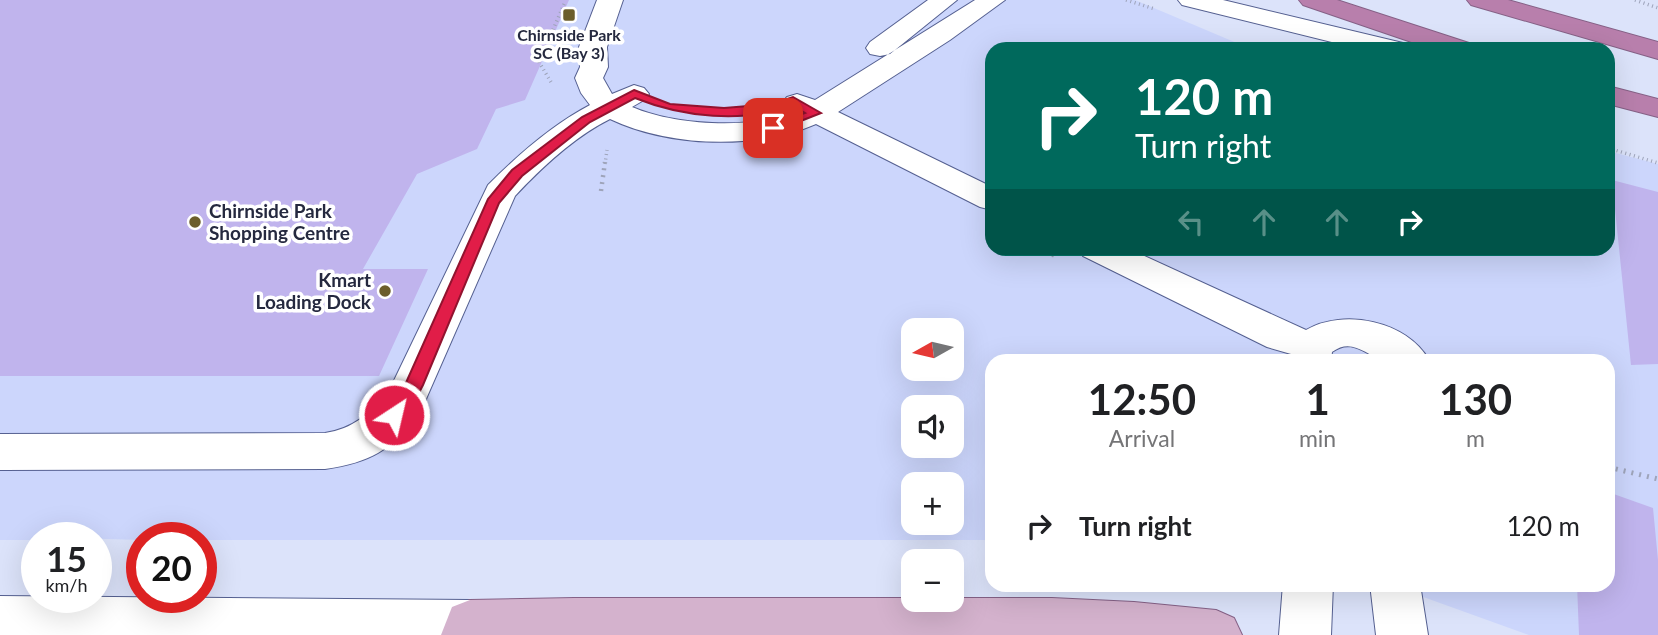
<!DOCTYPE html>
<html lang="en">
<head>
<meta charset="utf-8">
<style>
  body { margin:0; font-family:Lato,sans-serif; background:#f6f6f6; color:#202124; height:100vh; display:flex; flex-direction:column; font-size:26px; white-space:nowrap }
  * { box-sizing:border-box; margin:0 }
  p { font-size:23px; color:#757577 }
  .icon { flex:none; width:38px; height:38px; fill:none; stroke:currentColor; stroke-width:2; stroke-linecap:round; stroke-linejoin:round }
  .map { position:relative; flex:1; overflow:hidden }
  .side { position:absolute; left:985px; top:354px; width:630px; height:238px; display:flex; flex-direction:column; background:#fff; border-radius:21px; box-shadow:0 7px 28px #0002 }
  .side>* { flex:none }
  .top-card { position:absolute; left:985px; top:42px; width:630px; height:214px; border-radius:21px; box-shadow:0 7px 28px #0002; background:#00695c; color:#fff; overflow:hidden }
  .needle { width:46px; rotate:262deg }
  .controls { position:absolute; left:901px; top:318px; display:grid; gap:14px }
  .controls a { display:grid; place-items:center; width:63px; height:63px; border-radius:14px; background:#fff; box-shadow:0 7px 28px #0002; font-size:35px }
  .speed { position:absolute; left:21px; top:522px; display:flex; gap:14px; font-size:35px; font-weight:700; text-align:center }
  .speed>* { display:grid; place-content:center; width:91px; height:91px; border-radius:50%; background:#fff; box-shadow:0 7px 28px #0002; line-height:1 }
  .speed small { font-size:18px; font-weight:400 }
  .speed .limit { border:10px solid #d22; background:#fff; color:#111 }
  .pin { position:absolute; display:grid; place-items:center; width:60px; height:60px; color:#fff; margin:-30px; border-radius:14px; box-shadow:0 4px 10px #0006 }
  .me { position:absolute; width:77px; margin:-38px; rotate:35deg; stroke-linejoin:round; filter:drop-shadow(0 0 5px #0008) }
  .turn { display:flex; align-items:center; gap:24px; height:147px; padding:0 35px; font-size:32px }
  .turn .icon { width:91px; height:91px; stroke-width:2.5 }
  .turn b { display:block; font-size:49px; line-height:60px }
  .lanes { display:flex; align-items:center; height:66px; padding:0 35px; background:#0003; justify-content:center; gap:35px; direction:ltr }
  .lanes .off { opacity:.35 }
  .eta { display:flex; justify-content:space-evenly; align-items:center; height:119px; text-align:center }
  .eta b { font-size:42px; font-weight:700; line-height:49px }
  ul { padding:0; list-style:none }
  li { display:flex; align-items:center; gap:21px; height:105px; padding:0 35px }
  li div { flex:1 }
  li b { display:block; font-size:26px }
  li em { font-style:normal }
  .map>svg:first-child { display:block }
</style>
</head>
<body>
<div class="map">
<svg width="1658" height="635" viewBox="0 0 1658 635">
  <rect width="100%" height="100%" fill="#dce3fa"/>
  <!-- built -->
  <path fill="#ccd6fc" fill-rule="evenodd" d="M 0,0 L 1135,0 L 1251,49 L 992,49 L 992,248 L 1608,248 L 1608,151 L 1658,164 L 1658,635 L 1529,635 L 1390,585 L 1608,584 L 1608,360 L 992,360 L 992,540 L 201,540 L 201,537 L 142,537 L 142,540 L 37,537 L 37,540 L 0,540 ZM 914,331 L 952,331 L 952,369 L 914,369 ZM 914,408 L 952,408 L 952,446 L 914,446 ZM 914,485 L 952,485 L 952,523 L 914,523 Z"/>
  <!-- building -->
  <path fill="#c0b4ed" d="M 0,0 L 569,0 L 525,100 L 496,109 L 477,149 L 417,174 L 363,269 L 428,269 L 379,376 L 0,376 Z
    M 1612,180 L 1658,192 L 1658,364 L 1631,365 Z
    M 1608,492 L 1653,508 L 1658,560 L 1658,635 L 1579,635 L 1577,584 L 1608,584 Z"/>
  <g fill="none" stroke-linecap="round" stroke-linejoin="round">
    <defs>
      <path id="minor" d="M 597,0 L 623,0 L 607,47 L 608,67 L 603,78 L 612,94 L 634,85 L 644,88 L 649,94 L 644,100 L 632,107 C 674,125 750,130 793,112 L 782,103 L 787,97 L 797,94 L 815,100 L 975,0 L 1005,0 L 950,40 L 838,112 L 992,187 L 992,210 L 980,207 L 816,124 C 756,150 669,147 610,119 C 574,137 542,167 515,196 L 419,415 C 388,451 372,462 325,469 L 0,470 L 0,434 L 325,433 C 353,429 369,414 388,393 L 488,185 C 518,155 552,125 590,105 L 581,93 L 575,78 L 580,67 L 579,47 Z
        M 928,0 L 957,0 L 890,54 L 880,56 L 870,54 L 866,48 L 870,42 Z
        M 1178,0 L 1223,0 L 1403,43 L 1407,49 L 1360,49 L 1182,5 Z
        M 1079,248 L 1127,248 L 1306,330 C 1344,308 1407,321 1429,360 C 1417,361 1396,364 1384,360 C 1365,355 1352,337 1332,352 L 1331,360 L 1291,360 L 1291,354 L 1267,347 L 1083,256 Z
        M 1283,584 L 1333,584 L 1331,635 L 1279,635 Z
        M 1370,584 L 1420,584 L 1428,635 L 1376,635 Z
        M 0,596 L 470,600 L 488,607 L 496,624 L 491,635 L 0,635 Z"/>
      <path id="major" d="M 574,598 L 1052,598 L 1134,602 L 1216,610 L 1234,618 L 1242,635 L 441,635 L 452,607 L 470,600 Z"/>
      <path id="highway" d="M 1299,0 L 1337,0 L 1469,43 L 1473,49 L 1432,49 L 1303,5 Z
        M 1467,0 L 1508,0 L 1658,42 L 1658,59 L 1471,5 Z
        M 1608,86 L 1658,99 L 1658,117 L 1608,104 Z"/>
    </defs>
    <!-- minor casing -->
    <use href="#minor" stroke="#556091" stroke-width="2"/>
    <!-- major casing -->
    <use href="#major" stroke="#856186" stroke-width="2"/>
    <!-- highway casing -->
    <use href="#highway" stroke="#856186" stroke-width="2"/>
    <!-- path-far2 -->
    <path stroke="#9ea4ba" stroke-width="3.5" stroke-dasharray="1 3.5" stroke-linecap="butt" d="M 1126,0 L 1155,9
      M 1635,0 L 1658,8
      M 551,82 L 539,62 L 565,2
      M 1608,148 L 1658,163
      M 605,164 L 607,150"/>
    <!-- path-far1 -->
    <path stroke="#9ea4ba" stroke-width="4.5" stroke-dasharray="2 5" stroke-linecap="butt" d="M 601,191 L 605,162
      M 1040,248 L 1055,256"/>
    <!-- path -->
    <path stroke="#9ea4ba" stroke-width="5" stroke-dasharray="2 6" stroke-linecap="butt" d="M 1608,467 L 1658,479"/>
    <!-- minor -->
    <use href="#minor" fill="#fff" fill-rule="evenodd"/>
    <!-- major -->
    <use href="#major" fill="#d4b2cd" fill-rule="evenodd"/>
    <!-- highway -->
    <use href="#highway" fill="#b87fac" fill-rule="evenodd"/>
  </g>
  <!-- route -->
  <path fill="#e11d48" stroke="#92132f" stroke-width="2" d="M 634,90 L 670,104 L 724,108 L 772,104 L 793,97 L 821,113 L 773,132 L 769,131 L 769,125 L 805,113 L 792,105 C 744,124 682,117 635,98 L 590,122 L 522,176 L 499,203 L 423,385 L 411,408 L 400,420 L 388,420 L 385,415 L 405,385 L 488,199 L 512,170 L 582,117 Z"/>
  <!-- markers -->
  <g fill="#6b5d2b" stroke="#fff" stroke-width="2.5">
    <rect x="562" y="8" width="14" height="14" rx="3.5"/>
    <circle cx="195" cy="222" r="7"/>
    <circle cx="385" cy="291" r="7"/>
  </g>
  <g text-anchor="middle" stroke-width="7" stroke-linejoin="round" paint-order="stroke">
    <!-- far-poi labels -->
    <g font-size="16" font-weight="bold" fill="#25293f" stroke="#fff">
      <text x="569" y="41">Chirnside Park<tspan x="569" dy="18">SC (Bay 3)</tspan></text>
    </g>
    <!-- poi labels -->
    <g font-size="19" font-weight="bold" fill="#25293f" stroke="#fff" text-anchor="start">
      <text x="209" y="218">Chirnside Park<tspan x="209" dy="22">Shopping Centre</tspan></text>
      <text x="371" y="287" text-anchor="end">Kmart<tspan x="371" dy="22">Loading Dock</tspan></text>
    </g>
  </g>
</svg>
<div class="controls">
<a><svg class="needle" viewBox="-14 -14 28 28"><path d="M0-13l5 13h-10z" fill="#e53935"/><path d="M0 13l5-13h-10z" fill="#757577"/></svg></a>
<a><svg class="icon" aria-label="sound" viewBox="0 0 24 24"><path d="M4 9h4l5-4v14l-5-4H4zM17 9q2 3 0 6"/></svg></a>
<a>+</a>
<a>−</a>
</div>
<div class="speed"><div>15<small>km/h</small></div><div class="limit">20</div></div>
<div class="pin" style="left:773px;top:128px;background:#d93025"><svg class="icon" aria-label="arrive" viewBox="0 0 24 24"><path d="M6 21V4h12l-3 4 3 4H6"/></svg></div>
<svg class="me" style="left:394px;top:415px" viewBox="-20 -20 40 40"><circle r="17" fill="#e11d48" stroke="#fff" stroke-width="3"/><path d="M0-11L8 9 0 5-8 9z" fill="#fff"/></svg>
<div class="top-card">
<div class="turn"><svg class="icon" aria-label="right" viewBox="0 0 24 24"><path d="M7 20v-9h11M14 6l5 5-5 5"/></svg><div><b>120 m</b>Turn right</div></div>
<div class="lanes"><svg class="icon off" aria-label="left" viewBox="0 0 24 24"><path d="M17 20v-9H6M10 6l-5 5 5 5"/></svg><svg class="icon off" aria-label="ahead" viewBox="0 0 24 24"><path d="M12 20V5M6 11l6-6 6 6"/></svg><svg class="icon off" aria-label="ahead" viewBox="0 0 24 24"><path d="M12 20V5M6 11l6-6 6 6"/></svg><svg class="icon" aria-label="right" viewBox="0 0 24 24"><path d="M7 20v-9h11M14 6l5 5-5 5"/></svg></div>
</div>
<section class="side">
<div class="eta">
<div><b>12:50</b><p>Arrival</p></div>
<div><b>1</b><p>min</p></div>
<div><b>130</b><p>m</p></div>
</div>
<ul>
<li><svg class="icon" aria-label="right" viewBox="0 0 24 24"><path d="M7 20v-9h11M14 6l5 5-5 5"/></svg><div><b>Turn right</b></div><em>120 m</em></li>
</ul>
</section>
</div>
</body>
</html>
